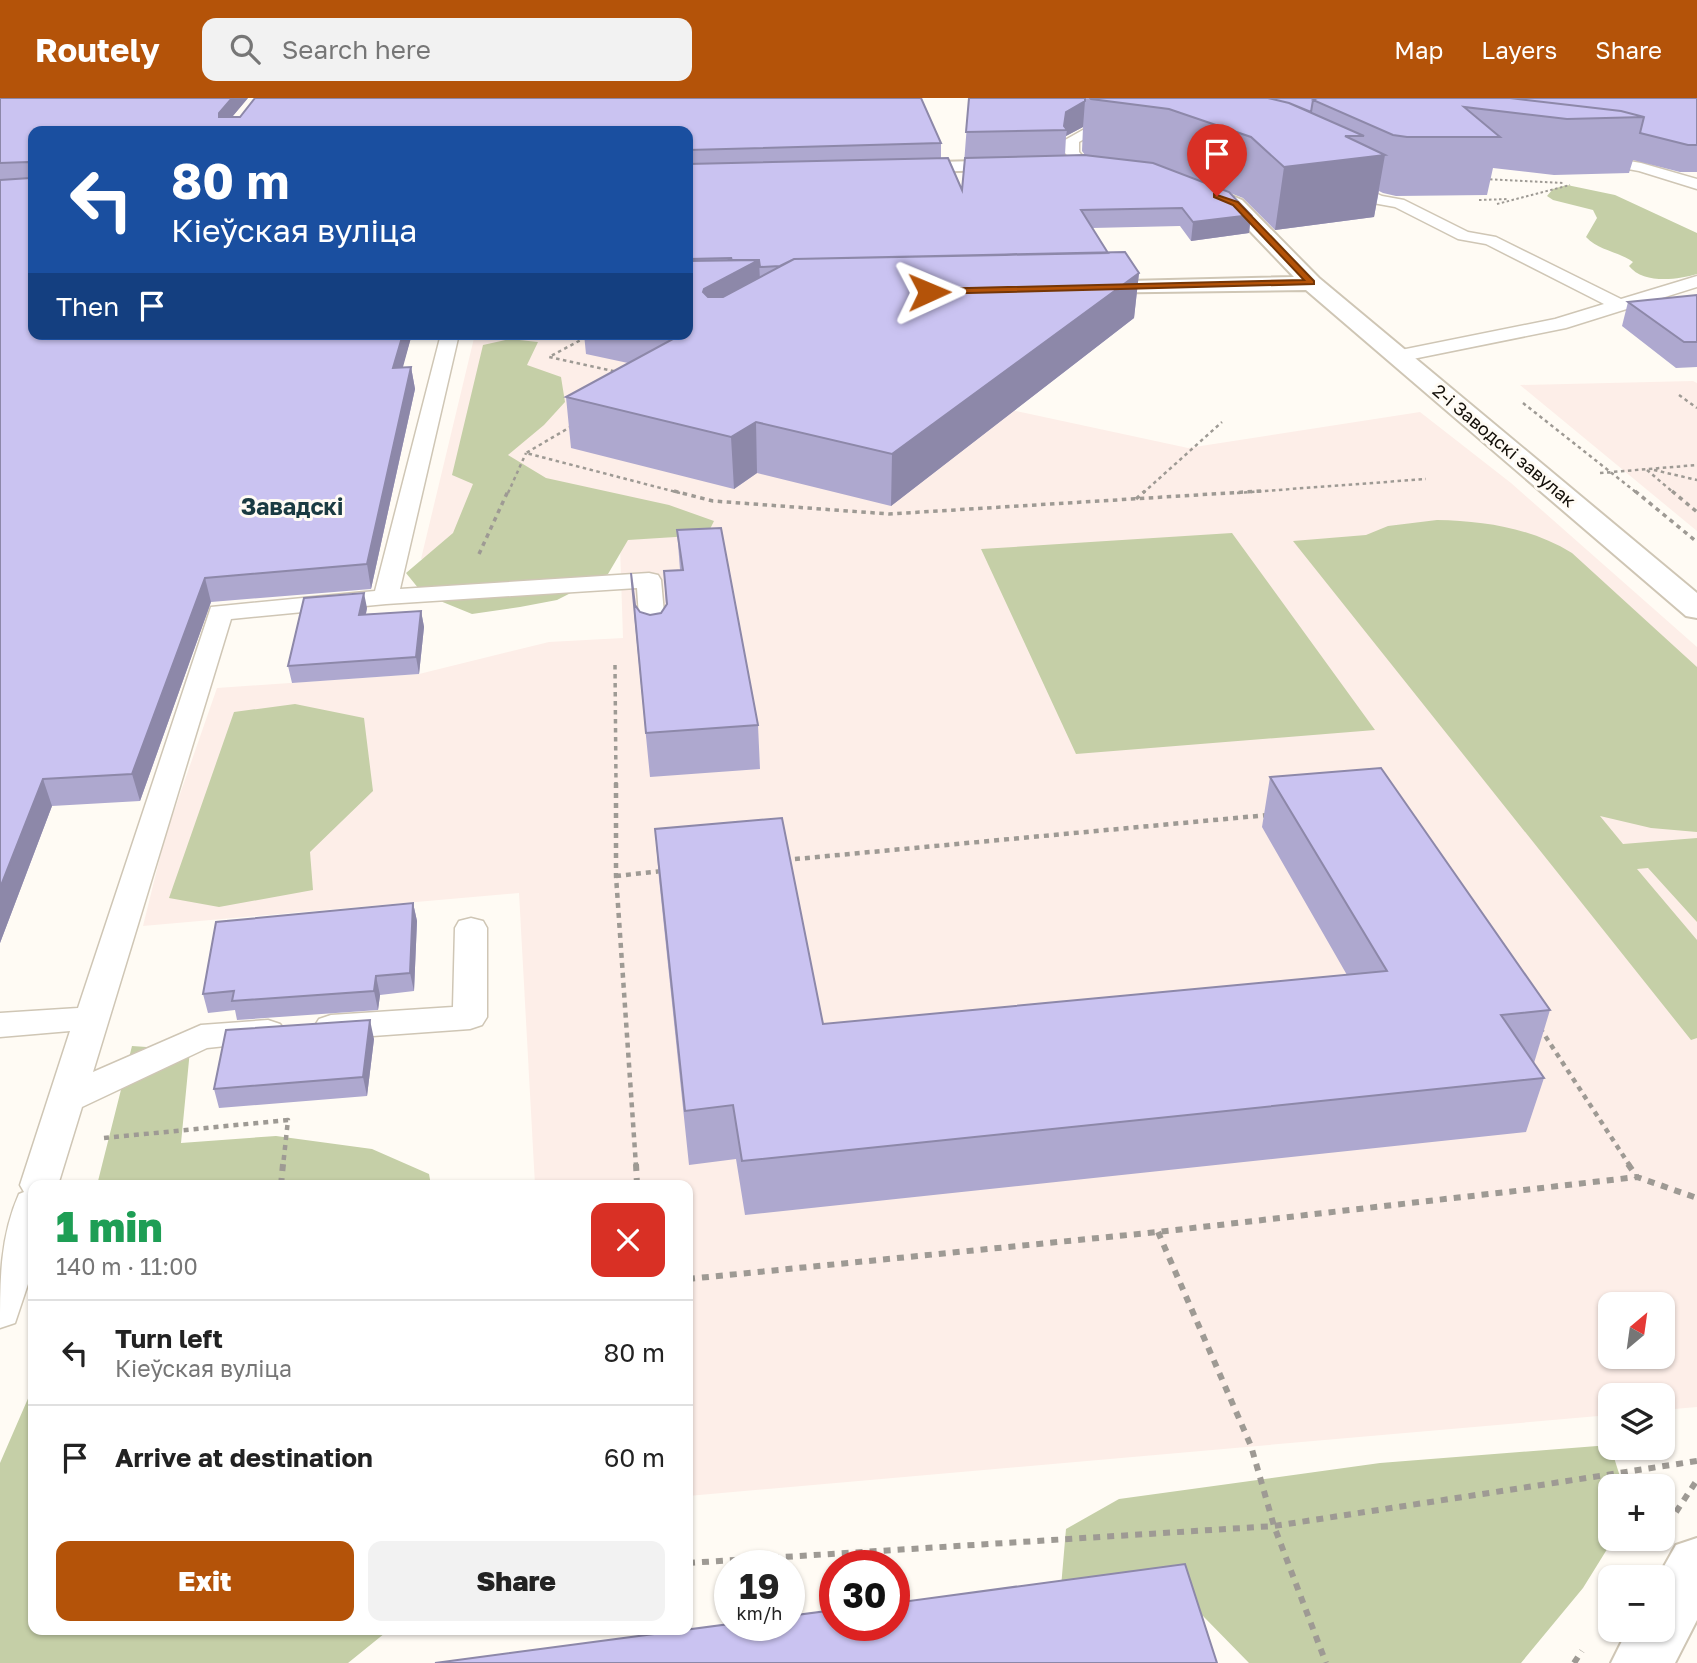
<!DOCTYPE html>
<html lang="en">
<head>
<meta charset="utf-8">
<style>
  body { margin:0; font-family:"Golos Text",sans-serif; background:#f2f2f2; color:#222; height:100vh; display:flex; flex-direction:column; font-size:26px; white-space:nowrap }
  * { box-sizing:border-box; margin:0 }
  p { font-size:23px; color:#767676 }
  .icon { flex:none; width:38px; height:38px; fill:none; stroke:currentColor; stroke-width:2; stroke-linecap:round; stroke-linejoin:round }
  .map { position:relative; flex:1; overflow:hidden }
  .panel { position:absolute; left:28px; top:1082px; width:665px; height:455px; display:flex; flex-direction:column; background:#fff; border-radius:14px; box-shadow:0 2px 5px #0004 }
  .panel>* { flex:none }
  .guide { position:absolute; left:28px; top:28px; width:665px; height:214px; border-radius:14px; box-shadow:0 2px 5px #0004; background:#1a4fa0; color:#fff; overflow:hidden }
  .needle { width:46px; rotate:29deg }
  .tools { position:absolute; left:1598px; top:1194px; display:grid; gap:14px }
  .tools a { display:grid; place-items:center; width:77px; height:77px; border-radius:14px; background:#fff; box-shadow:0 2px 5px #0004; font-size:35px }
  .speed { position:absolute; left:714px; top:1452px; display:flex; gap:14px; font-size:35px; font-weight:700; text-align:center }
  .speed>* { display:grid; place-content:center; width:91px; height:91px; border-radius:50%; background:#fff; box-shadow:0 2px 5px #0004; line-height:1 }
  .speed small { font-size:18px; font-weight:400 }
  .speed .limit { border:10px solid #d22; background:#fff; color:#111 }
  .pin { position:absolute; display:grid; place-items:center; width:60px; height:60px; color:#fff; margin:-72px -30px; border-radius:50% 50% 50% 0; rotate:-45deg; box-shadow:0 0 7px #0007 }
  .pin .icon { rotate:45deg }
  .me { position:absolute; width:77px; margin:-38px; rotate:89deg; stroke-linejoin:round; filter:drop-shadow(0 0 5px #0008) }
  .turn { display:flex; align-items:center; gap:24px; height:147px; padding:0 28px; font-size:32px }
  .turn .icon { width:91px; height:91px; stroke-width:2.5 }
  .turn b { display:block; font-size:49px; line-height:60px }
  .then { display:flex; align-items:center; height:66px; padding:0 28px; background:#0003; gap:14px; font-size:26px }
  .round { display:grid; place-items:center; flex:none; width:74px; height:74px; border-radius:14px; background:#f2f2f2 }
  .headline { display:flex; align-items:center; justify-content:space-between; height:119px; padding:0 28px }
  h1 { font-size:42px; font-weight:800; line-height:52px; color:#1e9e55 }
  .cta { display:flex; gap:14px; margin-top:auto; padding:14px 28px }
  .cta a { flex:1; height:80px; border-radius:14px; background:#b45309; color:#fff; font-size:28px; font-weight:800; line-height:80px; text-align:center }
  .cta a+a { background:#f2f2f2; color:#222 }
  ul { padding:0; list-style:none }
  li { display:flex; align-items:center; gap:21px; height:105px; padding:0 28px; border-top:2px solid #e0e0e0 }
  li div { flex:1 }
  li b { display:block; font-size:26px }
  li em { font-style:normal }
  header { display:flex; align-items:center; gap:42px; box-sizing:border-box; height:98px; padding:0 35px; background:#b45309; color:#fff }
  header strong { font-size:33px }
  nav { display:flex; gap:38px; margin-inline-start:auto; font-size:24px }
  .search { width:490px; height:63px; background:#f2f2f2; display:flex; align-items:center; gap:18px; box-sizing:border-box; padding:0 24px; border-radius:14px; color:#767676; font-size:26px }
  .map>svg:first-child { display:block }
</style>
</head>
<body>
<header>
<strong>Routely</strong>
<div class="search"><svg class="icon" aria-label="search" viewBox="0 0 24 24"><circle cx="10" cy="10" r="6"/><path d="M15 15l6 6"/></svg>Search here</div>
<nav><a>Map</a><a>Layers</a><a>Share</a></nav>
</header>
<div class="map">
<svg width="1697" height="1565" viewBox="0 0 1697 1565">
  <rect width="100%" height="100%" fill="#fffbf4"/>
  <!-- education -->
  <path fill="#fdeee8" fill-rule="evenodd" d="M 475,236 L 688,236 L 941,297 L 1188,350 L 1420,314 L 1511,385 L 1697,549 L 1697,1309 L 1663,1312 L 1662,1297 L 1610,1297 L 1610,1317 L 688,1398 L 688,1087 L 535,1087 L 519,795 L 143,828 L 165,739 L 217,590 L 419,576 L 549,544 L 623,540 L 620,449 L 421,461 ZM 1610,1206 L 1662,1206 L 1662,1258 L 1610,1258 Z
    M 1693,283 L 1697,285 L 1697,433 L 1520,287 Z"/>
  <!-- green -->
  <path fill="#c5cfa7" d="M 1567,87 L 1615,97 L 1697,135 L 1697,176 C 1677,182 1643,186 1629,168 L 1633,164 C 1618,153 1599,153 1586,139 L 1597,120 L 1593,112 L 1553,102 L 1547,98 L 1553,91 Z
    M 510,241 L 538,244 L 527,267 L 561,279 L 565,304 L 544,327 L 508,357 L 546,380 L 669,407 L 714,423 L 707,437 L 628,442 L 608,476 L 557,502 L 520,509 L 472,516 L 423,496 L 406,475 L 453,435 L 473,386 L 452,377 L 483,247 Z
    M 1437,422 C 1485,423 1531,430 1572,455 L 1697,569 L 1697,734 L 1651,730 L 1600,718 L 1623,746 L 1697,740 L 1697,824 L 1648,770 L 1637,771 L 1697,842 L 1697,940 L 1691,942 L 1293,443 L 1366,437 L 1388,428 Z
    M 1232,435 L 1375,632 L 1076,656 L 981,451 Z
    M 295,606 L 364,620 L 373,693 L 310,754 L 313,792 L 219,809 L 169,800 L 234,614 Z
    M 132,948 L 190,952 L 181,1045 L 276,1038 L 372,1051 L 429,1076 L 431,1087 L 97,1087 Z
    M 33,1289 L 33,1531 L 390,1531 L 348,1565 L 0,1565 L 0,1365 Z
    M 1610,1347 L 1623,1388 L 1610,1388 L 1610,1440 L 1614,1440 L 1583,1490 L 1521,1565 L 1249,1565 L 1203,1518 L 1143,1510 L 1061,1489 L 1066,1431 L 1119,1401 L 1380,1365 Z"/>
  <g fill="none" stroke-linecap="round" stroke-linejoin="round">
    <defs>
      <path id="lane" d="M 1090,28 L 1124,28 L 1131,32 L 1124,36 L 1093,36 L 1079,44 L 1079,54 L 1090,66 L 1083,70 L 1078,69 L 1065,55 L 1065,42 Z
        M 1588,56 L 1641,65 L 1697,81 L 1697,91 L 1639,73 L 1583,63 L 1581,60 Z
        M 1338,78 L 1382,98 L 1404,102 L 1468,134 L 1496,139 L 1621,201 L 1697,178 L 1697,189 L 1566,230 L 1398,264 L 1391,262 L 1388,258 L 1391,254 L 1555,221 L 1604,206 L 1486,146 L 1458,141 L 1395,109 L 1373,105 L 1333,86 L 1330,83 L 1333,80 Z
        M 441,236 L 459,236 L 400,491 L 649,475 L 658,477 L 661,482 L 667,548 L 663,554 L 654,556 L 645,554 L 641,548 L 637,490 L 386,506 L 231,521 L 93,974 L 201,927 L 268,922 L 280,926 L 286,934 L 280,942 L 207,950 L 82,1009 L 58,1087 L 33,1087 L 33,1171 L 15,1225 L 0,1230 C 0,1182 0,1139 19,1096 L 24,1094 L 20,1087 L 70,933 L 0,939 L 0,915 L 78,910 L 211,509 L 375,493 Z
        M 471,820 L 483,823 L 487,830 L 487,919 L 482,927 L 470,931 L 331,941 L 319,937 L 314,929 L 319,921 L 331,917 L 453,909 L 455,830 L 459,823 Z"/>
      <path id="street" d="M 1015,62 L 1024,67 L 1021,71 L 900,75 L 891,70 L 900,65 Z
        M 1207,88 L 1242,102 L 1319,180 L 1697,495 L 1697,520 L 1686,518 L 1306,192 L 1078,195 L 1075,190 L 1078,185 L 1086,184 L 1294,179 L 1228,110 L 1200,98 L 1198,94 Z
        M 1697,1440 L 1697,1522 L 1675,1565 L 1611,1565 L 1628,1531 L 1662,1531 L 1662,1479 L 1658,1479 L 1676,1447 Z"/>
    </defs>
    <!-- lane casing -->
    <use href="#lane" stroke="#cfc6b5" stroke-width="3"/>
    <!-- street casing -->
    <use href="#street" stroke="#cfc6b5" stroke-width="4"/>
    <!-- path-far4 -->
    <path stroke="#9e9a94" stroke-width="2" stroke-dasharray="2.5 2.5" stroke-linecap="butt" d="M 1485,81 L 1564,85
      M 1479,102 L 1509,101
      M 1497,106 L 1570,87"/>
    <!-- path-far3 -->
    <path stroke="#9e9a94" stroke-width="2.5" stroke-dasharray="3.5 3.5" stroke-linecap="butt" d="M 592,236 L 549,259 L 618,274
      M 1679,297 L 1697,310
      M 1523,305 L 1637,395
      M 572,328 L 526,355 L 680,395
      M 1647,372 L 1674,395
      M 1654,372 L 1697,382
      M 1600,375 L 1697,367
      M 508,395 L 526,355
      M 1143,395 L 1222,324
      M 1237,395 L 1426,381"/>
    <!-- path-far2 -->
    <path stroke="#9e9a94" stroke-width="3.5" stroke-dasharray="4.5 4.5" stroke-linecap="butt" d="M 674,393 L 713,403 L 889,416 L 1261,393
      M 1635,393 L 1697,444
      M 1672,393 L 1697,414
      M 1136,401 L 1145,393
      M 479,456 L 508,393
      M 615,567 L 616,686"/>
    <!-- path-far1 -->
    <path stroke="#9e9a94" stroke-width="4.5" stroke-dasharray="5 5" stroke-linecap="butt" d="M 616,685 L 616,778 L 636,1068
      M 785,762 L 1268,717
      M 616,778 L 662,773
      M 1540,930 L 1630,1068
      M 104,1040 L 288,1022 L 283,1068"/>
    <!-- path -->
    <path stroke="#9e9a94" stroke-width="6" stroke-dasharray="7 7" stroke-linecap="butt" d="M 636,1066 L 637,1087
      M 1628,1066 L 1637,1079
      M 281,1087 L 283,1066
      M 1158,1134 L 1251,1348 L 1274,1428 L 1326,1565
      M 688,1181 L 1158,1134 L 1637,1079 L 1697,1100
      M 1676,1414 L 1697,1382
      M 688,1465 L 1274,1428 L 1697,1363
      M 1574,1565 L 1582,1553"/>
    <!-- lane -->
    <use href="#lane" fill="#fff" fill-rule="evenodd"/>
    <!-- street -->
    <use href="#street" fill="#fff" fill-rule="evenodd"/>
  </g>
  <!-- wall -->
  <path fill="#aea8cf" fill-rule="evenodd" d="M 0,0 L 248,0 L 232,19 L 240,19 L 255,0 L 921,0 L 941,45 L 941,60 L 948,60 L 962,92 L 969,0 L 1697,0 L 1697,74 L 1680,74 L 1633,62 L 1629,75 L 1554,77 L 1493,70 L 1487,97 L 1396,98 L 1383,95 L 1379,93 L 1374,119 L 1275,132 L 1243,100 L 1163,69 L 1229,94 L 1251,117 L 1249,135 L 1191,143 L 1180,128 L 1092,130 L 1108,155 L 1125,154 L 1139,175 L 1134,220 L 891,408 L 757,375 L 734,391 L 571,350 L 566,299 L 628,265 L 586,256 L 584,236 L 688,236 L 688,33 L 33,33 L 33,236 L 412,236 L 402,270 L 411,269 L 415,291 L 371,491 L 211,504 L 140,703 L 52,708 L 0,845 ZM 1083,29 L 1082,53 L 1085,57 L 1065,57 L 1066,38 Z
    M 1697,197 L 1697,269 L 1676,270 L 1622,228 L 1628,204 Z
    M 677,432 L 758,627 L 760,671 L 650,679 L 634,516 L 635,507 L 640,514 L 650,517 L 661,515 L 666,507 L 664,473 L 680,472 Z
    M 367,510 L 366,516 L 421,513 L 424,529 L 419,576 L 292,585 L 288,568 Z
    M 1270,679 L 1550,912 L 1534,965 L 1544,980 L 1526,1034 L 745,1117 L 736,1061 L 689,1067 L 659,781 L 655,731 L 823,926 L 1347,877 L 1262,729 Z
    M 413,805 L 417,823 L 414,893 L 380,897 L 378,912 L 237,922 L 235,912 L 208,915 L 203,896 Z
    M 374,941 L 367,998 L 219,1010 L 214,991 Z"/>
  <!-- shaded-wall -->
  <path fill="#8d88a9" d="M 232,0 L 248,0 L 222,31 L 219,15 Z
    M 1085,3 L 1083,29 L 1066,38 L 1067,32 L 1064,32 L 1066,14 Z
    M 1385,57 L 1374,119 L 1275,132 L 1284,69 Z
    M 1251,117 L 1249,135 L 1191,143 L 1193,124 Z
    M 759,162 L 761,206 L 707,237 L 703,194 L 704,191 Z
    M 1139,175 L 1134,220 L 891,408 L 892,356 Z
    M 403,236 L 412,236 L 397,291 L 393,270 Z
    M 411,269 L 415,291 L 371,491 L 367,466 Z
    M 756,324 L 757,375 L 734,391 L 731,339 Z
    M 205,480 L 211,504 L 140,703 L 132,676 Z
    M 364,495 L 367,510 L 362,533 L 359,517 Z
    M 421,513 L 424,529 L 419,576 L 416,559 Z
    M 43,681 L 52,708 L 0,845 L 0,790 Z
    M 413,805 L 417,823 L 414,893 L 410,875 Z
    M 376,878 L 380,897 L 378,912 L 374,893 Z
    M 370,922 L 374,941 L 367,998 L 363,979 Z"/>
  <!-- building -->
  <path fill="#cac3f1" stroke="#8d88a9" stroke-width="2" d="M 0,0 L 232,0 L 219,15 L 219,19 L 240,19 L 255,0 L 921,0 L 941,45 L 688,52 L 688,33 L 33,33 L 33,236 L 403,236 L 393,270 L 411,269 L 367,466 L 205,480 L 132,676 L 43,681 L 0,790 L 0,82 L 30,80 L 31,67 L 28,64 L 0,65 Z
    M 969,0 L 1085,0 L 1085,3 L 1066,14 L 1064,28 L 1067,32 L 966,34 Z
    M 1090,0 L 1268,0 L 1289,5 L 1364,38 L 1345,38 L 1385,57 L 1284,69 L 1251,39 L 1169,11 L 1091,1 Z
    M 1268,0 L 1317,0 L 1313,2 L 1311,14 L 1289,5 Z
    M 1317,0 L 1510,0 L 1621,13 L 1644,19 L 1567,21 L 1464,9 L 1500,39 L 1407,39 L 1393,37 L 1313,2 Z
    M 1510,0 L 1697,0 L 1697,47 L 1688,47 L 1640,35 L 1644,19 L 1621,13 Z
    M 1084,57 L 1153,65 L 1229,94 L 1251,117 L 1193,124 L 1182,110 L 1081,112 L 1108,155 L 794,161 L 780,168 L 760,169 L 759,162 L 728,162 L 732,160 L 688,161 L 688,66 L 948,60 L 962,92 L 965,60 Z
    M 1125,154 L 1139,175 L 892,356 L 756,324 L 731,339 L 566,299 L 682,236 L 688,236 L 689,232 L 688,232 L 688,163 L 759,162 L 704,191 L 703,194 L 708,199 L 723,199 L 794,161 Z
    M 1697,197 L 1697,244 L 1684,244 L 1628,204 Z
    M 721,430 L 758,627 L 646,635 L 631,475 L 635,507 L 640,514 L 650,517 L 661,515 L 667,506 L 664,473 L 683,472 L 677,432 Z
    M 364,495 L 359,517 L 421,513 L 416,559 L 288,568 L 304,500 Z
    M 1381,670 L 1550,912 L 1501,917 L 1544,980 L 742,1063 L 733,1007 L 685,1013 L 655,731 L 782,720 L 823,926 L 1387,873 L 1270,679 Z
    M 413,805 L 410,875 L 376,878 L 374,893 L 232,903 L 234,893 L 203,896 L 216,824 Z
    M 370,922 L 363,979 L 214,991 L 226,932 Z
    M 1185,1466 L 1217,1565 L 435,1565 L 730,1526 L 730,1528 L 789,1528 L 789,1518 L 835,1512 L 835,1528 L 894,1528 L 894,1505 Z"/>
  <!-- route -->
  <path fill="#b45309" stroke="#753606" stroke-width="2" d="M 1214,96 L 1238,104 L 1314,183 L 1314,186 L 929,196 L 925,194 L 929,191 L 1304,182 L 1233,107 L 1214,99 Z"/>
  <g text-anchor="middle" stroke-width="6" stroke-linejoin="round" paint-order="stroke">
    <!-- far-street labels -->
    <g font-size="18" fill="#130f09" stroke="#fffbf4">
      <text transform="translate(1504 348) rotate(40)" y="6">2-і Заводскі завулак</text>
    </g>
    <!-- far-district labels -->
    <g font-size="23" font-weight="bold" fill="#1a3b42" stroke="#fffbf4">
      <text x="292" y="417">Завадскі</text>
    </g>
  </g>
</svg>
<div class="tools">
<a><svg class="needle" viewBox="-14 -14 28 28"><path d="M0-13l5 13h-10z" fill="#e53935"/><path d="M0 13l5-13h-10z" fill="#767676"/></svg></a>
<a><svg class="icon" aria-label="layers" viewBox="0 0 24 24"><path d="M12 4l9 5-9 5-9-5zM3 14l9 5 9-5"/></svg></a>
<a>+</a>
<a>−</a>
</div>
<div class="speed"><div>19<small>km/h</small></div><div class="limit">30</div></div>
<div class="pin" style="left:1217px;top:98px;background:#d93025"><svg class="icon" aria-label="arrive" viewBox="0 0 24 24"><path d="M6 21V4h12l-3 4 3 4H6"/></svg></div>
<svg class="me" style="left:929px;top:194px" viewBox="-20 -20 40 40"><path d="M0-17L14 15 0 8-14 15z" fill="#b45309" stroke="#fff" stroke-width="4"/></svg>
<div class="guide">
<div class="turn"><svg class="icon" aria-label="left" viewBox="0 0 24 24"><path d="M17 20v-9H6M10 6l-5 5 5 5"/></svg><div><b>80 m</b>Кіеўская вуліца</div></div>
<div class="then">Then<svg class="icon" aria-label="arrive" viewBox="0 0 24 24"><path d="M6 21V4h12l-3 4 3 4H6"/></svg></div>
</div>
<section class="panel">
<div class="headline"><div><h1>1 min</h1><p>140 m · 11:00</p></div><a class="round" style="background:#d93025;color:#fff"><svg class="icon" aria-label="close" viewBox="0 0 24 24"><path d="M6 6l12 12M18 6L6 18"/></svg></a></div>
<ul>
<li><svg class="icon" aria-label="left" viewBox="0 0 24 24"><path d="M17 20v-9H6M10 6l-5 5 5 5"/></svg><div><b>Turn left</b><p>Кіеўская вуліца</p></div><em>80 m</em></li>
<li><svg class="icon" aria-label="arrive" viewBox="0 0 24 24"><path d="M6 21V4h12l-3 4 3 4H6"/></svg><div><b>Arrive at destination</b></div><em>60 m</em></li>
</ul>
<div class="cta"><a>Exit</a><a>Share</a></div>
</section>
</div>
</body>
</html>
